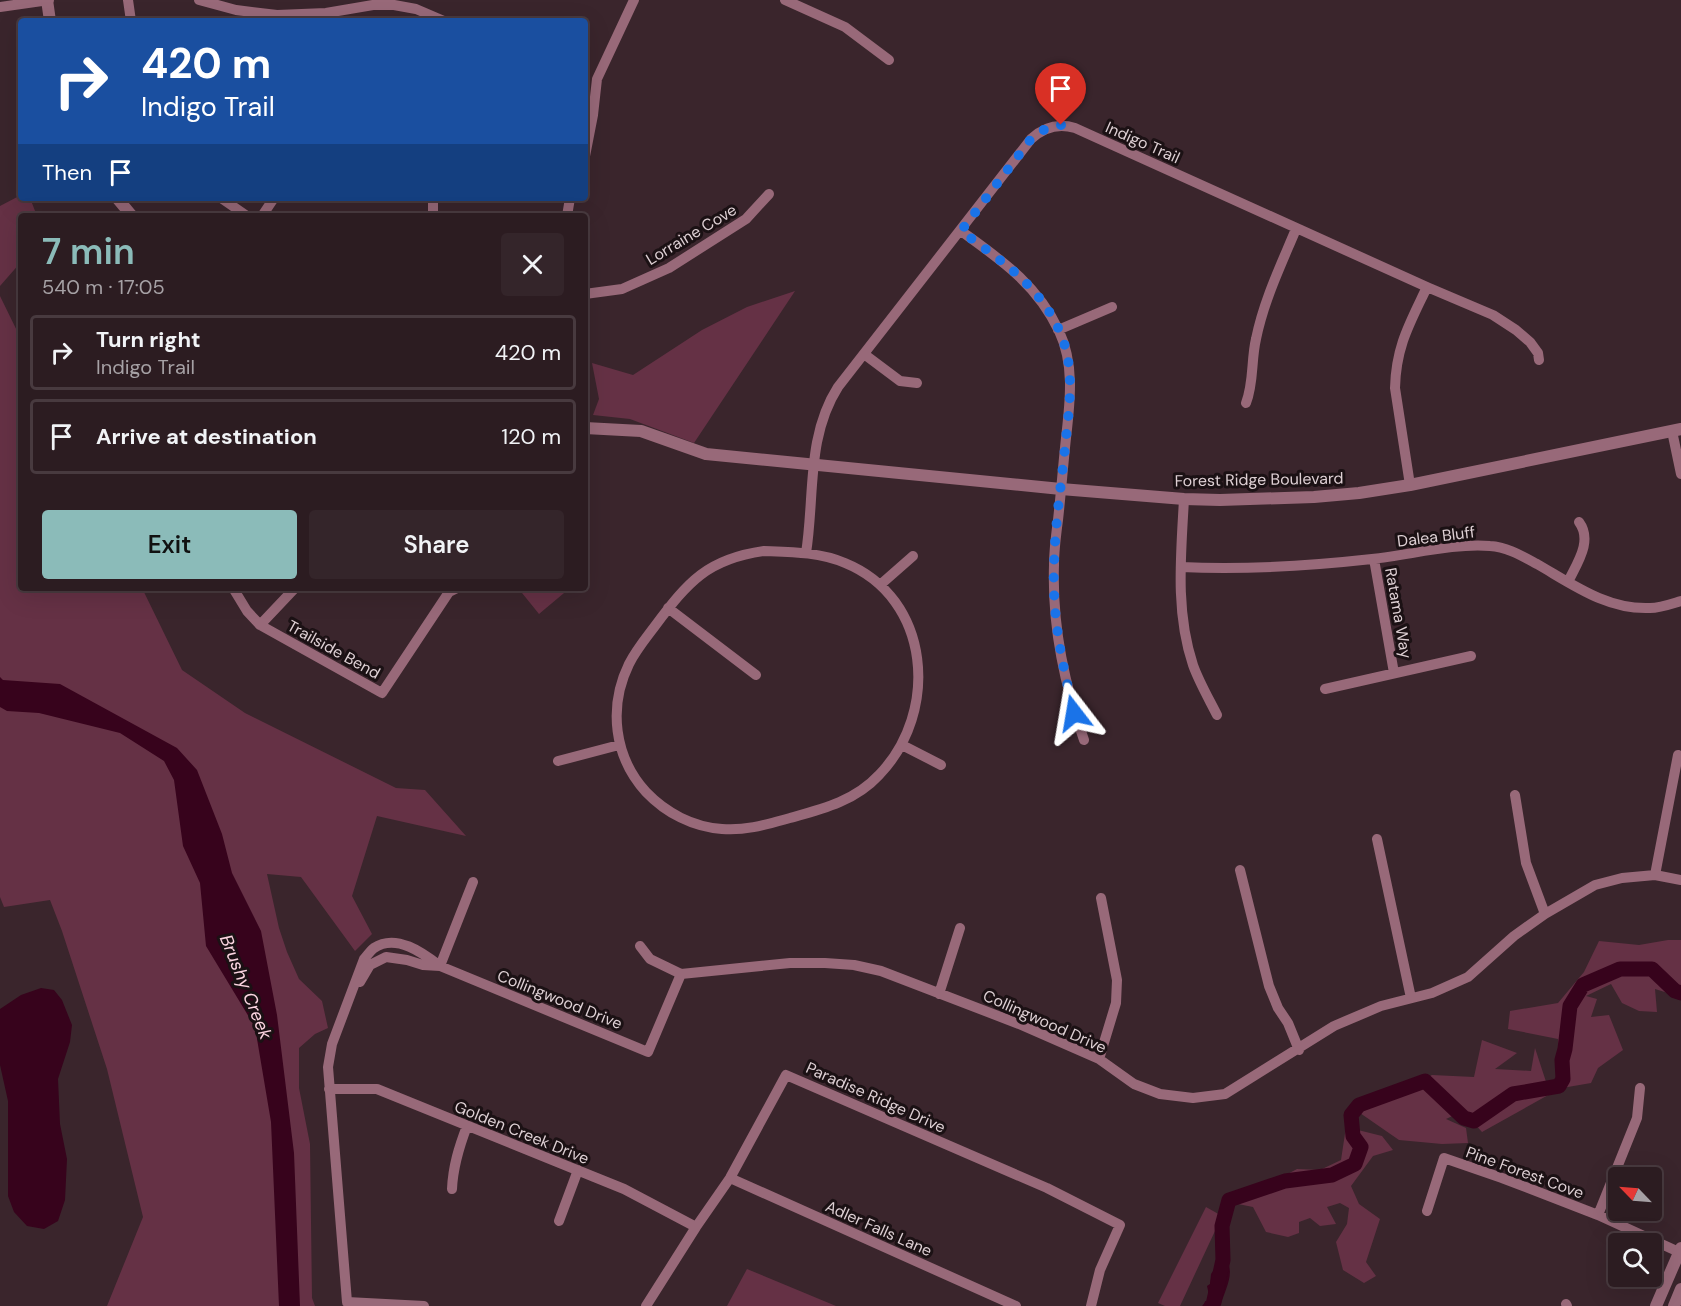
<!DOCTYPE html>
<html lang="en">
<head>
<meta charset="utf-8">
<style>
  body { margin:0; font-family:"DM Sans",sans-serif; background:#34252a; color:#f1f3f6; height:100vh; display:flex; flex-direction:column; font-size:22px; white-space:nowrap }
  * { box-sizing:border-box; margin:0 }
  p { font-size:20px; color:#a6a1a5 }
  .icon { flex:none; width:33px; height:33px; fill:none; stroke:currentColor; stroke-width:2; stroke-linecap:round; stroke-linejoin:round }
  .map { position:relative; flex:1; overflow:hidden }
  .sheet { position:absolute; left:18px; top:213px; width:570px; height:378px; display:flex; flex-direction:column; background:#2c1c21; border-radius:6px; box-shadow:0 6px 24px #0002,0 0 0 2px #483a3f }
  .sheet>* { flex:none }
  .banner { position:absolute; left:18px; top:18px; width:570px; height:183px; border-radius:6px; box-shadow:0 6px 24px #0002,0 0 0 2px #483a3f; background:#1a4fa0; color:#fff; overflow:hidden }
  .needle { width:39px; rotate:295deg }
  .buttons { position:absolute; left:1608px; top:1167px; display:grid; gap:12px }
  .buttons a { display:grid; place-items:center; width:54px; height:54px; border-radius:6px; background:#2c1c21; box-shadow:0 6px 24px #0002,0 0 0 2px #483a3f; font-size:30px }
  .pin { position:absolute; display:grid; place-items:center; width:51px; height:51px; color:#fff; margin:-62px -26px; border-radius:50% 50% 50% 0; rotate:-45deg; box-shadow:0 0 6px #0007 }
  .pin .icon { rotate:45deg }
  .me { position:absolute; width:66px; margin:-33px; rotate:346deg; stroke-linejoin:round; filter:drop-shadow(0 0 4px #0008) }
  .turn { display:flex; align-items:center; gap:21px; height:126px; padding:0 24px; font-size:27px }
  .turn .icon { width:78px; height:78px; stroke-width:2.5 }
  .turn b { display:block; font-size:42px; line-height:51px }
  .then { display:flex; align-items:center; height:57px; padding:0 24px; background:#0003; gap:12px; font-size:22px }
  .round { display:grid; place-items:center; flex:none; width:63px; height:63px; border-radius:6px; background:#34252a }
  .head { display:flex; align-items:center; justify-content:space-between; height:102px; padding:0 24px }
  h1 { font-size:36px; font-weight:600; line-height:45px; color:#8bbbb9 }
  .primary-button { display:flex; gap:12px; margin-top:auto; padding:12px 24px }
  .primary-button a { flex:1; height:69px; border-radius:6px; background:#8bbbb9; color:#111; font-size:24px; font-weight:600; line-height:69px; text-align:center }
  .primary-button a+a { background:#34252a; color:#f1f3f6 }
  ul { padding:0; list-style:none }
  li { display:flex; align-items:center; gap:18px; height:75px; margin:0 12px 9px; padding:0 12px; border:3px solid #483a3f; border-radius:6px }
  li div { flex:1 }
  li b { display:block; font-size:22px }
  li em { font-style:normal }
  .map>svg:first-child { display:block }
</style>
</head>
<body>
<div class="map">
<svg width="1681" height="1306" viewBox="0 0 1681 1306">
  <rect width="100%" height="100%" fill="#3a252c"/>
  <!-- green -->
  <path fill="#653145" d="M 21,195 L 21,198 L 30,198 L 37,216 L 21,216 L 21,262 L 0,286 L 0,206 Z
    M 795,291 L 694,443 L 630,419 L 593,415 L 599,399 L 592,363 L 633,375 L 702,330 L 747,307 Z
    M 0,296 L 21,339 L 21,588 L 142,588 L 182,670 L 245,713 L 396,788 L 425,790 L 466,836 L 377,816 L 352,896 L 372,934 L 355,951 L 301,877 L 267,874 L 279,928 L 287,952 L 299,979 L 322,1001 L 328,1028 L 315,1034 L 299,1048 L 299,1088 L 310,1144 L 312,1298 L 315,1306 L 107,1306 L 143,1217 L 107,1069 L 62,931 L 50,900 L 4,907 L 0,897 Z
    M 518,588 L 570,588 L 539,614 Z
    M 1668,940 L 1681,940 L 1681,997 L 1655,989 L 1657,1012 L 1639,1011 L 1622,1003 L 1611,984 L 1586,996 L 1597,999 L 1591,1017 L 1609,1015 L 1623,1050 L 1598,1068 L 1591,1083 L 1562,1088 L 1558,1039 L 1508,1029 L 1510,1011 L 1558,1003 L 1584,972 L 1599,941 L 1639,945 Z
    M 1482,1040 L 1517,1053 L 1495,1069 L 1531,1071 L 1535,1048 L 1550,1094 L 1482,1132 L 1463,1111 L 1446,1119 L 1466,1128 L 1468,1143 L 1442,1144 L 1399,1140 L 1360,1113 L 1432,1075 L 1474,1077 Z
    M 1346,1127 L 1382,1136 L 1393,1150 L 1373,1156 L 1351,1186 L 1359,1204 L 1380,1219 L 1366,1262 L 1376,1276 L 1364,1283 L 1343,1270 L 1336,1242 L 1347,1224 L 1349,1208 L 1340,1203 L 1327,1207 L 1336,1224 L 1320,1226 L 1310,1218 L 1299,1222 L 1299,1233 L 1288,1237 L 1266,1232 L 1253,1207 L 1233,1203 L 1297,1169 L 1320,1170 L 1341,1160 Z
    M 1206,1207 L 1222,1216 L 1180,1306 L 1165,1306 L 1158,1303 Z
    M 747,1269 L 836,1306 L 727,1306 Z"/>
  <!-- water -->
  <path fill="#37031c" d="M 0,677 L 3,680 L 60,684 L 177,748 L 197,770 L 222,834 L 232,873 L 261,931 L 277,1015 L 294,1153 L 300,1306 L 279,1306 L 271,1122 L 255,1027 L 206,946 L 200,883 L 183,846 L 174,780 L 164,761 L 120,733 L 39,713 L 7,711 L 0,707 Z
    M 41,988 L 54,990 L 62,1000 L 72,1025 L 70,1042 L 58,1079 L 60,1124 L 67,1159 L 65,1200 L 58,1221 L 44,1229 L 27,1226 L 14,1212 L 8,1196 L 8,1101 L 0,1065 L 0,1009 L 21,995 Z
    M 1226,1260 C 1236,1273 1224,1291 1221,1305 L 1202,1306 C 1211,1298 1209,1295 1207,1286 L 1210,1284 L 1211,1274 L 1220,1261 Z"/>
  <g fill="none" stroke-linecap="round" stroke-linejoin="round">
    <!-- river -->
    <path stroke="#37031c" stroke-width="15" d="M 1211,1306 L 1213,1305 L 1223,1260 L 1222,1226 L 1229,1200 L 1285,1181 L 1332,1175 L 1355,1164 L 1361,1147 L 1353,1136 L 1351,1115 L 1359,1105 L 1425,1081 L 1464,1118 L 1474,1121 L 1513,1094 L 1559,1086 L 1563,1079 L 1562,1060 L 1565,1049 L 1570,1006 L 1583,985 L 1620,969 L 1652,969 L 1675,991 L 1681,993"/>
    <!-- minor -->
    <path stroke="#986979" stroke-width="10" d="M 128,0 L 131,21
      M 199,0 L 236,10 L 277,15 L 326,13 L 373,5 L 394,5 L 416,9 L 444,21
      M 785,0 L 845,27 L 889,60
      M 0,7 L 49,0
      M 585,156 L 593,115 L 597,79 L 634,0
      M 221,198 L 247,216
      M 433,198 L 433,216
      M 262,216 L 274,198
      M 567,216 L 570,198
      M 961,231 C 1001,260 1037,284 1059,331 C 1075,365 1070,402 1066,438 C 1063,466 1061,493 1058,520 C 1056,535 1054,550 1054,565 C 1052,625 1064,684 1084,740
      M 585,294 L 622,289 L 669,268 L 746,219 L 769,194
      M 1058,330 L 1112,307
      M 864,354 L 900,381 L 917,383
      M 1246,403 C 1254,383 1251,360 1256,339 C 1264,300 1281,265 1296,229
      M 1672,431 L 1681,474
      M 1410,485 L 1395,388 C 1396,346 1410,323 1427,287
      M 1184,499 C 1181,555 1175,611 1193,665 C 1199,682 1209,699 1217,715
      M 764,551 C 791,552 819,552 845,563 C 931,598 940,712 879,775 C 855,801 823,809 790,818 C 768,824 746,831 722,829 C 693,827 666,813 646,792 C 614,757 608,707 629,664 C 636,650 646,638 655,626 C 688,582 707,559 764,551 Z
      M 806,553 C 815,497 806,437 838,387 L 1031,139 C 1044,127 1059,123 1075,128 L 1427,287 L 1493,315 L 1516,330 L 1530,342 L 1538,353 L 1539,360
      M 1374,559 L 1394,673
      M 1181,567 C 1244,570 1309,566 1372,559 C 1410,555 1453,543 1490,546 C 1507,547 1522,556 1537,564 C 1572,584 1607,610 1650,608 C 1660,608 1671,604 1681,601
      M 1568,582 C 1577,563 1593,541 1579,522
      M 880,585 L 913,556
      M 233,588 L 247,611 L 260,625 L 382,693 L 449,592 L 457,588
      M 668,608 L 756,675
      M 260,625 L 295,588
      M 1325,689 L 1471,656
      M 902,745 L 941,765
      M 558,761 L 619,745
      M 1515,795 L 1526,863 L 1545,914
      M 1377,839 L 1411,998
      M 1240,870 L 1269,986 L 1278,1008 L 1288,1023 L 1299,1050
      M 1655,875 L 1678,755
      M 640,946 L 650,959 L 681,974
      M 440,966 L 473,882
      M 681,974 L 790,963 L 825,963 L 854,965 L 881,971 L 1019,1024 L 1099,1059 L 1134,1084 L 1160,1094 L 1193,1098 L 1225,1094 L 1334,1026 L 1381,1006 L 1432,993 L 1468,977 L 1514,936 L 1545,914 L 1595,885 L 1622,878 L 1655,875 L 1681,880
      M 360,982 L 370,965 L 386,957 L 407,960 L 423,965 L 440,966
      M 939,994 L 960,928
      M 1099,1059 L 1116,1003 L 1117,980 L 1101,898
      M 329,1089 L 377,1089 L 624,1189 L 696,1227
      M 730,1178 L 1016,1306
      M 452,1189 C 453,1166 459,1147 467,1126
      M 1427,1211 L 1444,1158 L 1502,1178 L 1598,1215 L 1681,1253
      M 1598,1215 L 1637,1118 L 1640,1088
      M 559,1221 L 578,1170
      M 1566,1304 L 1567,1306
      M 424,1306 L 347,1302 L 328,1067 L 332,1044 L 364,959 C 367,956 370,951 374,948 C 396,933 423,953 440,966 L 648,1052 L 681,974
      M 646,1306 L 696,1227 L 730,1178 L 786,1075 L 1047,1188 L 1120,1225 L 1100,1270 L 1091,1306"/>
    <!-- tertiary -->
    <path stroke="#986979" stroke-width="12" d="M 47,0 L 50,21
      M 117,198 L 132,216
      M 585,428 L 641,431 L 706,454 L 1061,489 L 1184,499 L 1220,500 L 1314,497 L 1359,493 L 1410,485 L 1681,429
      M 1656,1306 L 1681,1248
      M 1674,1306 L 1681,1289"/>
  </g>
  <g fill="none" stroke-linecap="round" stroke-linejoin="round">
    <!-- route -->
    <path stroke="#1a73e8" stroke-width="10" stroke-dasharray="0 18" d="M 1061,125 L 1045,129 L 1031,139 L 961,231 C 1000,260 1038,284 1059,330 C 1075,365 1070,401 1066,438 C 1062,480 1055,523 1054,565 C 1052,617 1062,663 1074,713"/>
  </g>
  <g text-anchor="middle" stroke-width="6" stroke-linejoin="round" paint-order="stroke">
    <!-- street labels -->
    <g font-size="16" fill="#ded0d4" stroke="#1b1114">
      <text transform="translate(1143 142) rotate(24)" y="6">Indigo Trail</text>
      <text transform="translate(691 234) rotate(-31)" y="6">Lorraine Cove</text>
      <text transform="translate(1259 479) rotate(-1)" y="6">Forest Ridge Boulevard</text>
      <text transform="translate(1436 536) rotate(-7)" y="6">Dalea Bluff</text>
      <text transform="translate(1399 613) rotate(80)" y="6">Ratama Way</text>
      <text transform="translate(334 649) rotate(29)" y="6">Trailside Bend</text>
      <text transform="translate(560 999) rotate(22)" y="6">Collingwood Drive</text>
      <text transform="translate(1045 1021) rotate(24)" y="6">Collingwood Drive</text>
      <text transform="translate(876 1097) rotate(24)" y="6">Paradise Ridge Drive</text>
      <text transform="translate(522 1132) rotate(22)" y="6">Golden Creek Drive</text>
      <text transform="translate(1525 1172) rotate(20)" y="6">Pine Forest Cove</text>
      <text transform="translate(879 1228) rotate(24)" y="6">Adler Falls Lane</text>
    </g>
    <!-- water labels -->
    <g font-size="18" font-style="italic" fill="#fcd5e1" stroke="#1b1114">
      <text transform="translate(246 987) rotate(68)" y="6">Brushy Creek</text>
    </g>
  </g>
</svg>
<div class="buttons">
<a><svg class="needle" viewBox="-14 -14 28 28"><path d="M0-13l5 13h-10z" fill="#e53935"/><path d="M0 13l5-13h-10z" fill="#a6a1a5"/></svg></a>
<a><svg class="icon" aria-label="search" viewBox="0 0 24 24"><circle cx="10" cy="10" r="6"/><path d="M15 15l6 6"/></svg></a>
</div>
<div class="pin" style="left:1061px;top:125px;background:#d93025"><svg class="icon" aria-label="arrive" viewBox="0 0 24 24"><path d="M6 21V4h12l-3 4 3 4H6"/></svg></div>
<svg class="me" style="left:1074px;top:713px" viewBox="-20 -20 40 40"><path d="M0-17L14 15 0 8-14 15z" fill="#1a73e8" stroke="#fff" stroke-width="4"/></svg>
<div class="banner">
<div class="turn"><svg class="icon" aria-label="right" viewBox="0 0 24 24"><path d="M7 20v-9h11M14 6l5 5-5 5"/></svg><div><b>420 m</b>Indigo Trail</div></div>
<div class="then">Then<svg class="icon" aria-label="arrive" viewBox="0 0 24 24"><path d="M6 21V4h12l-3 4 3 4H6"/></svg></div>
</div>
<section class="sheet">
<div class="head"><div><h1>7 min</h1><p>540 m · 17:05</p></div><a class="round"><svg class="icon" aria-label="close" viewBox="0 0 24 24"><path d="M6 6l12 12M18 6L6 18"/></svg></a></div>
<ul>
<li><svg class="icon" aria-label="right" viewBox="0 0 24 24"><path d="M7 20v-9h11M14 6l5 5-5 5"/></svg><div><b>Turn right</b><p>Indigo Trail</p></div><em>420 m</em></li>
<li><svg class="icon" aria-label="arrive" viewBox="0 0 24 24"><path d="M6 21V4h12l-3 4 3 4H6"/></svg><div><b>Arrive at destination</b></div><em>120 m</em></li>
</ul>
<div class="primary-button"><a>Exit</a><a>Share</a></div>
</section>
</div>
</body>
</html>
